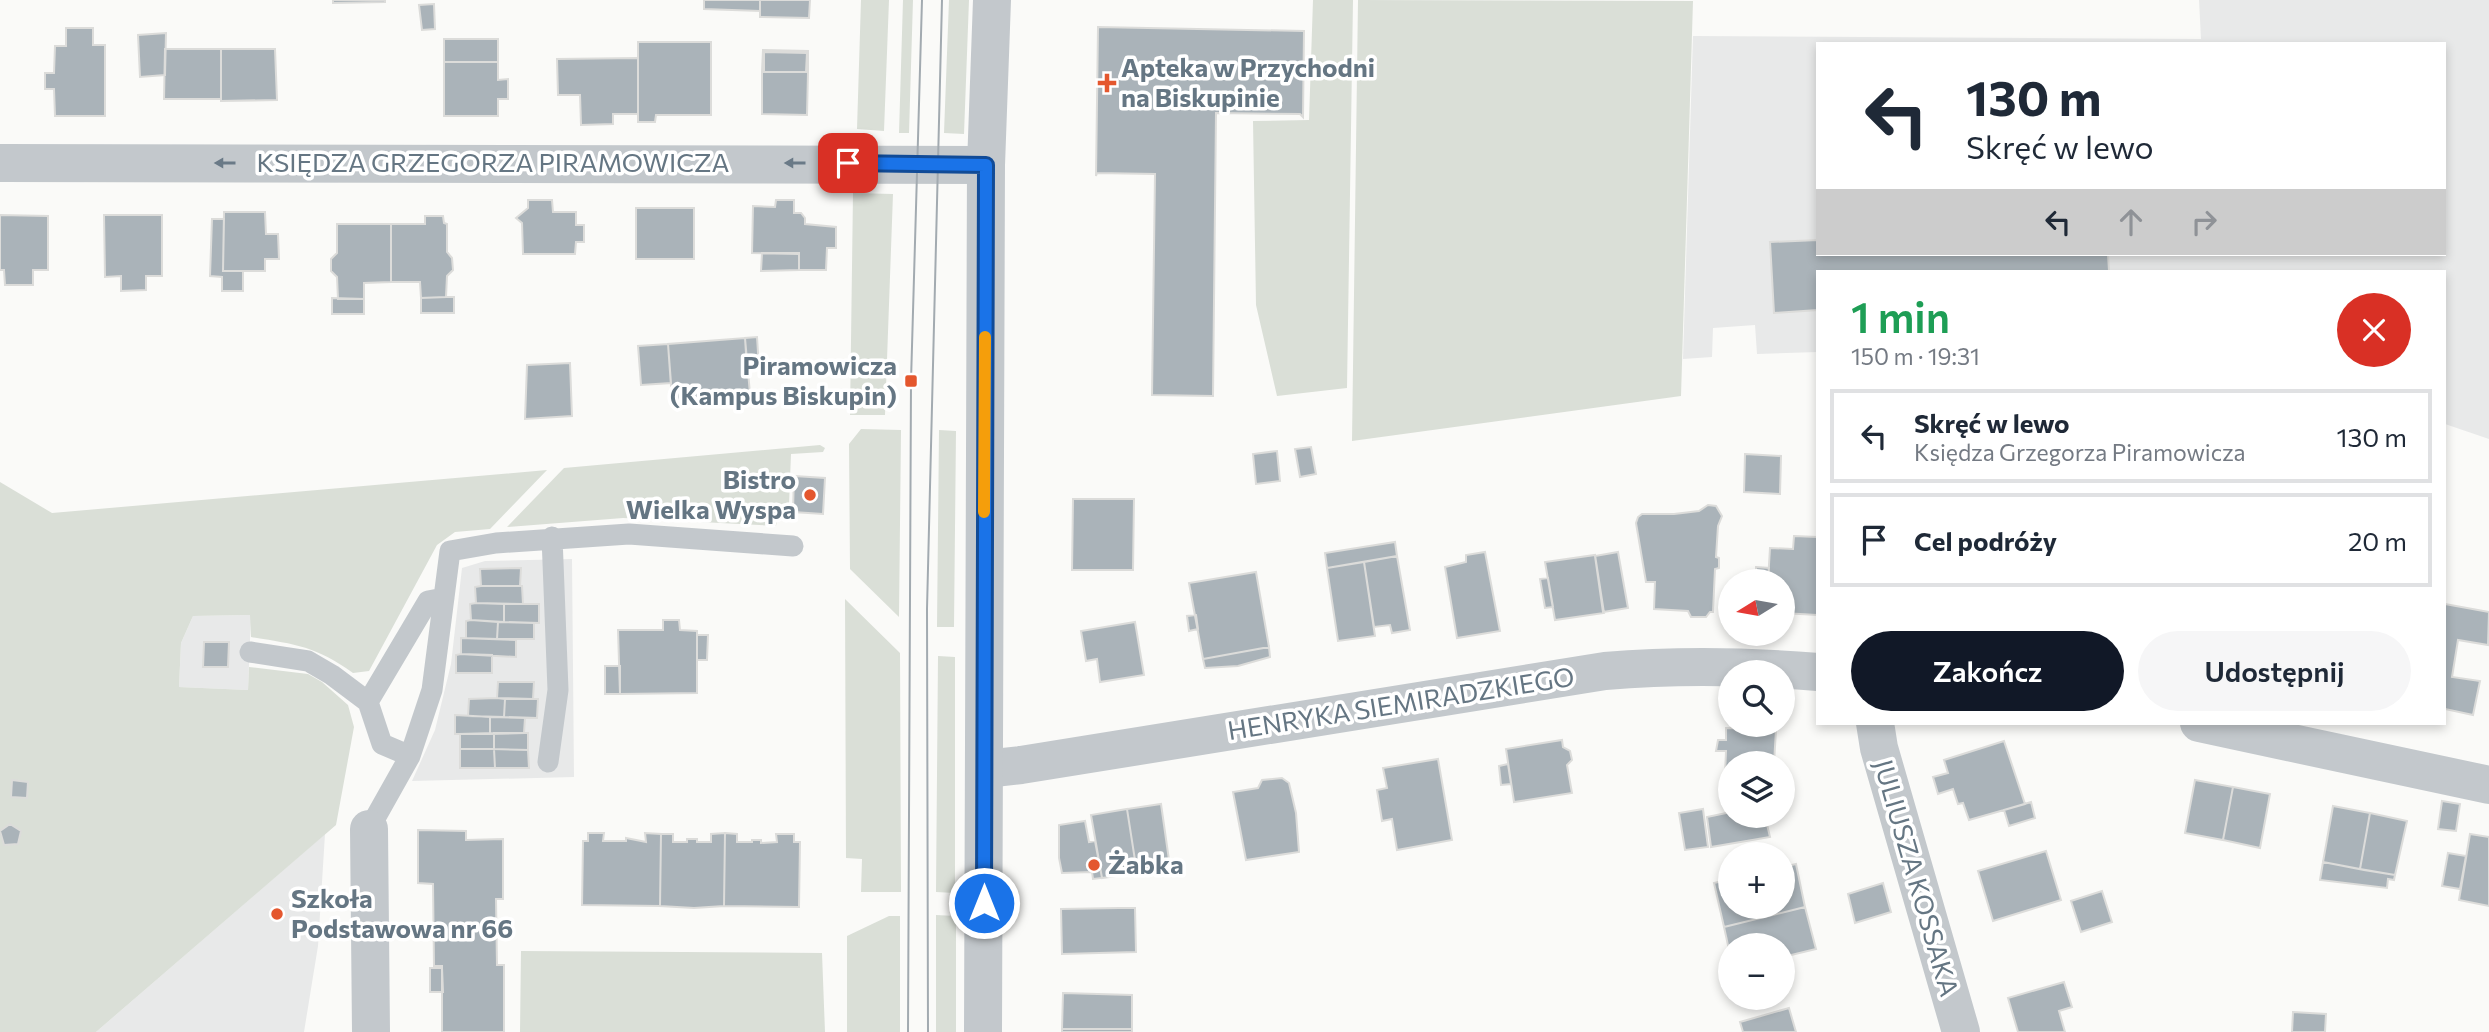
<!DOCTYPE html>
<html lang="pl">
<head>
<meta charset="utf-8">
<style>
  body { margin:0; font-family:Commissioner,sans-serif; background:#f6f6f7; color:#1f2937; height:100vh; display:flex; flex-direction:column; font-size:26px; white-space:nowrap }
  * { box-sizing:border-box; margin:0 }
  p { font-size:23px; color:#747a83 }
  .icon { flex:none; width:38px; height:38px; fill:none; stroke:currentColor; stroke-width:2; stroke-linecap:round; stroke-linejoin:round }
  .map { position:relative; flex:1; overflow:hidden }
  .side { position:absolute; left:1816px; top:270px; width:630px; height:455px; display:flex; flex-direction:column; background:#fff; border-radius:0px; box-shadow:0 4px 10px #0003 }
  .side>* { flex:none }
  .top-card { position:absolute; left:1816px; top:42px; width:630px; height:214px; border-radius:0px; box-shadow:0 4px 10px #0003; background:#fff; color:#1f2937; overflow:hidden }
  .needle { width:46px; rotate:259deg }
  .tools { position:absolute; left:1718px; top:569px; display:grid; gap:14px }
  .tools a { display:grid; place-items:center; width:77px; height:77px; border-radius:50%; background:#fff; box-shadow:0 4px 10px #0003; font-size:35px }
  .pin { position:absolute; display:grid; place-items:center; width:60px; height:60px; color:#fff; margin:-30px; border-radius:14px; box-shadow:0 4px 10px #0006 }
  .me { position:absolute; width:77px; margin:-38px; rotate:0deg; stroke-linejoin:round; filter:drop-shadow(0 0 5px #0008) }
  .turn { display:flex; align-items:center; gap:24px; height:147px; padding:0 35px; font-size:32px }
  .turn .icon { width:91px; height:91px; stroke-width:2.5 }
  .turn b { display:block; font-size:49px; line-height:60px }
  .lanes { display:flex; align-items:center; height:66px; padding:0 35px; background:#0003; justify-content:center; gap:35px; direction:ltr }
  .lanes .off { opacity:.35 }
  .round { display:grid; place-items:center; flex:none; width:74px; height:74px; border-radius:37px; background:#f6f6f7 }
  .overview { display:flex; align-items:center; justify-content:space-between; height:119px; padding:0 35px }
  h1 { font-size:42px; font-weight:600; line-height:52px; color:#1e9e55 }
  .action { display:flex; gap:14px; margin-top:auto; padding:14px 35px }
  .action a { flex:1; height:80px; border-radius:42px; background:#111827; color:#fff; font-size:28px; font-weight:600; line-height:80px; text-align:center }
  .action a+a { background:#f6f6f7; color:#1f2937 }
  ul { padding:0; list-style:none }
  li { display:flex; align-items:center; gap:21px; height:94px; margin:0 14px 10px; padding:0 21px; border:4px solid #e0e1e3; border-radius:0px }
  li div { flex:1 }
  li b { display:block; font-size:26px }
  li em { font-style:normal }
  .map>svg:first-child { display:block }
</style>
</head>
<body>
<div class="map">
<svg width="2489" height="1032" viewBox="0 0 2489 1032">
  <rect width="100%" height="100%" fill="#fafaf8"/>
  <!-- built -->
  <path fill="#e8e9e9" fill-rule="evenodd" d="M 2199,0 L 2489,0 L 2489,439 L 2445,424 L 2445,271 L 1818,271 L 1818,352 L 1757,354 L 1755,325 L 1713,328 L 1712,357 L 1683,359 L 1693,36 L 2201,39 ZM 1818,44 L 2445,44 L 2445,254 L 1818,254 Z
    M 572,559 L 574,777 L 412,781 L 435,730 L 451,664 L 462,568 L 485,561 Z
    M 251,615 L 248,690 L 179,687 L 181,643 L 193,616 Z
    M 325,834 L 318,946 L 304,1032 L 96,1032 Z"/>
  <!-- green -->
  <path fill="#dadfd7" d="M 861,0 L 889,0 L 884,131 L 857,129 Z
    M 903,0 L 913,0 L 909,133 L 899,133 Z
    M 949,0 L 969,0 L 964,134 L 944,133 Z
    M 1313,0 L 1353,0 L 1347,388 L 1277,396 L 1256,305 L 1253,121 L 1309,120 Z
    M 1358,0 L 1693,1 L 1681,396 L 1352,441 Z
    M 853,193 L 893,194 L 885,415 L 850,415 Z
    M 861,429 L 901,430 L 899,617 L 850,569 L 849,444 Z
    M 939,430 L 956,431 L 954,627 L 937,627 Z
    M 820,445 L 825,448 L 823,452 L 791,454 L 789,505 L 779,506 L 776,526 L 623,518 L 507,527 L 564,468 Z
    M 547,470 L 490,529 L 455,532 L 437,545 L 369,671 L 353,673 C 316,646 294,644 251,637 L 250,615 L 193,616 L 181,643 L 179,687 L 248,690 L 249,667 L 308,674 L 322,682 L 348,705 L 354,727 L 336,825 L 96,1032 L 0,1032 L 0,482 L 52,513 Z
    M 845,599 L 900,653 L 901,892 L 861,892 L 862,859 L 846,858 Z
    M 938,656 L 955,657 L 955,893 L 936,892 Z
    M 936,915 L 956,916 L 956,1032 L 936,1032 Z
    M 889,916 L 900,916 L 900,1032 L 847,1032 L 847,936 Z
    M 521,951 L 822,953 L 825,1032 L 520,1032 Z"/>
  <!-- building -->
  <path fill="#aab3b9" stroke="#dcdcda" stroke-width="2" d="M 333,0 L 385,0 L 385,2 L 333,3 Z
    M 704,0 L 760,0 L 760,11 L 704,9 Z
    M 760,0 L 810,0 L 809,18 L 760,17 Z
    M 434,4 L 435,29 L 422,30 L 419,5 Z
    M 1098,27 L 1304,31 L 1303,117 L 1300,114 L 1216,113 L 1213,396 L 1152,395 L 1155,174 L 1097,173 L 1096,176 Z
    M 66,28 L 93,28 L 93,45 L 105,45 L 105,116 L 55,116 L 54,89 L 45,89 L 45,73 L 54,73 L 55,46 L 66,46 Z
    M 166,33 L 165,75 L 140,77 L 138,35 Z
    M 444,39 L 498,39 L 498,62 L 444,62 Z
    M 638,42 L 711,42 L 711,115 L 656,115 L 655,122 L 638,122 Z
    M 165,49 L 221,49 L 221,99 L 164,99 Z
    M 221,49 L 275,49 L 277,100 L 221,101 Z
    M 763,50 L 808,51 L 808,72 L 807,53 L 764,52 L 762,72 Z
    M 764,52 L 807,53 L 806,72 L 764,72 Z
    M 638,58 L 638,114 L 613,114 L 613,124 L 581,125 L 580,95 L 558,95 L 557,59 Z
    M 444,62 L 498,62 L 498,80 L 508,79 L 508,99 L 498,99 L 498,116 L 444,116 Z
    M 762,72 L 808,72 L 807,115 L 762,114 Z
    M 528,200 L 552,200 L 553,212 L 576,212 L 576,225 L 584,225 L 584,242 L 576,242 L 575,254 L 523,254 L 522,223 L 516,218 L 528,208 Z
    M 776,200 L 794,200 L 794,213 L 801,213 L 805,218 L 805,224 L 836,227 L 836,248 L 827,248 L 826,270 L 799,270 L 799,254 L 752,253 L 753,206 L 775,207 Z
    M 636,208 L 694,208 L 694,259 L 636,259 Z
    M 224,212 L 265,212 L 266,234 L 278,234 L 279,259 L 265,259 L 265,271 L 223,271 Z
    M 0,215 L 48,216 L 48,270 L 33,270 L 33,285 L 5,285 L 4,270 L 0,270 Z
    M 104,215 L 162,215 L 162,276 L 146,276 L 146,290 L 121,291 L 121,276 L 105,277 Z
    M 425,216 L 443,216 L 444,223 L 447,224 L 447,252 L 452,258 L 453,270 L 447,276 L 446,297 L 421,298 L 420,282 L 391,282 L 391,224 L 425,224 Z
    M 212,219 L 224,219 L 223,271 L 243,271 L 243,291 L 222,291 L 222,277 L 210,276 Z
    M 337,224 L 391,224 L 391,282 L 364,283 L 364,299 L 338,299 L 337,277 L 331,271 L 331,259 L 337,253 Z
    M 1818,240 L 1818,254 L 2108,254 L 2109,271 L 1818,271 L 1818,310 L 1774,313 L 1770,242 Z
    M 762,253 L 799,253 L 799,270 L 761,271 Z
    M 446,297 L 454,297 L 454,313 L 421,313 L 421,298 Z
    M 332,298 L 364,299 L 364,314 L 332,314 Z
    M 757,337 L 759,368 L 747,369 L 745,338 Z
    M 745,338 L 750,394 L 672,400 L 668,344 Z
    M 668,344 L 671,383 L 641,385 L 638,346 Z
    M 570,363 L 572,416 L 525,419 L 527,365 Z
    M 1311,447 L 1316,474 L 1300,477 L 1295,449 Z
    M 1277,451 L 1280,481 L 1256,484 L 1253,454 Z
    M 1745,454 L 1781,456 L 1780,494 L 1744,492 Z
    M 794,476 L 825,478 L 823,514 L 793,512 Z
    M 1073,499 L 1134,499 L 1133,570 L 1072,570 Z
    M 1708,505 L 1716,506 L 1722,516 L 1718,526 L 1716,557 L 1719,558 L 1719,568 L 1715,569 L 1713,612 L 1710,612 L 1706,617 L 1691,617 L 1688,611 L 1654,609 L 1655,582 L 1646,582 L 1636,523 L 1638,517 L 1642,514 L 1674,514 L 1699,511 Z
    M 1794,536 L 1817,537 L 1818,540 L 1817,615 L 1783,613 L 1783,581 L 1768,581 L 1770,548 L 1793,549 Z
    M 1395,542 L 1397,556 L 1327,568 L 1325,553 Z
    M 1485,552 L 1500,631 L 1457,638 L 1445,567 L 1466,562 L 1466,555 Z
    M 1618,552 L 1628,608 L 1603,612 L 1595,556 Z
    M 1595,555 L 1604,613 L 1555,620 L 1545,562 Z
    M 1397,556 L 1410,630 L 1392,633 L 1390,625 L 1374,627 L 1364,562 Z
    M 1364,562 L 1375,636 L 1338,641 L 1327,568 Z
    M 1756,567 L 1769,568 L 1768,581 L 1756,581 Z
    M 521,568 L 520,586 L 481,586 L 480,569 Z
    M 1256,572 L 1269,647 L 1203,659 L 1189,583 Z
    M 1548,578 L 1553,607 L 1545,608 L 1540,579 Z
    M 481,586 L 522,586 L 523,604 L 476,603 L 475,587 Z
    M 476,603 L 504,604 L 504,622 L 471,620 L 470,604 Z
    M 504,604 L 539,604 L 539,623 L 504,622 Z
    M 2445,604 L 2489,612 L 2488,645 L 2458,640 L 2452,677 L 2480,681 L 2473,715 L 2445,709 Z
    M 1196,615 L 1198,629 L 1189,631 L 1187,616 Z
    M 471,620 L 498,622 L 497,639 L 466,638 L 466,621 Z
    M 663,620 L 679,620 L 680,630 L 697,631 L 697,693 L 620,694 L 618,630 L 663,630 Z
    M 498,622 L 534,623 L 534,639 L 497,639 Z
    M 1135,622 L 1144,675 L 1100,682 L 1097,659 L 1086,661 L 1081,631 Z
    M 697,635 L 708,635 L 707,660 L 697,660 Z
    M 461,638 L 516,640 L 516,657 L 461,654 Z
    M 204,642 L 229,642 L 228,667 L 203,667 Z
    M 1269,647 L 1270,657 L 1238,666 L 1205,668 L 1203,659 Z
    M 461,654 L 492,655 L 492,673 L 456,673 L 456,655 Z
    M 605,666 L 620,666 L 620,694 L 605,694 Z
    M 498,682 L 534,682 L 533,699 L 497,698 Z
    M 497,698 L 505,699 L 504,717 L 468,716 L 469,699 Z
    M 505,699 L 538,699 L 537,718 L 504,717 Z
    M 455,715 L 490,717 L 490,734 L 455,734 Z
    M 490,717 L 525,718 L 524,733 L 490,734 Z
    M 1726,728 L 1776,730 L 1774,763 L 1731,763 L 1731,776 L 1725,775 L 1726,751 L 1716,751 L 1718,740 L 1726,740 Z
    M 494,733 L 494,749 L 460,749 L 460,734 Z
    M 494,733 L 528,733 L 528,750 L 494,749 Z
    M 1562,740 L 1563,747 L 1570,751 L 1572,760 L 1567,765 L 1572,793 L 1514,802 L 1506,749 Z
    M 2004,741 L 2025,804 L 1969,820 L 1963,803 L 1958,804 L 1953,789 L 1938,794 L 1933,777 L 1948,773 L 1944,760 Z
    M 460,749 L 494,749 L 495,768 L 460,768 Z
    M 494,749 L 528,750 L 529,768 L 495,768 Z
    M 1438,759 L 1452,840 L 1397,850 L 1392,819 L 1382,821 L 1377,790 L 1387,788 L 1383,768 Z
    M 1508,764 L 1511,784 L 1501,785 L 1499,766 Z
    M 1282,778 L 1289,783 L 1296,813 L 1299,852 L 1246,860 L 1233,792 L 1258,788 L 1262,780 Z
    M 12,780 L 28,782 L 27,798 L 11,797 Z
    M 2195,780 L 2233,787 L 2223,840 L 2185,833 Z
    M 2233,787 L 2270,794 L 2260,848 L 2223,840 Z
    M 2442,801 L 2460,804 L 2456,831 L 2438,829 Z
    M 2031,802 L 2035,818 L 2009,826 L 2004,810 Z
    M 1161,804 L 1170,867 L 1137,873 L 1127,809 Z
    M 2333,806 L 2370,813 L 2360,869 L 2323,862 Z
    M 1127,809 L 1137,873 L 1102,878 L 1091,815 Z
    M 1703,809 L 1708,847 L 1685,850 L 1679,813 Z
    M 1731,812 L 1731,816 L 1765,816 L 1770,837 L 1711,847 L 1707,817 Z
    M 2370,813 L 2407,821 L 2395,875 L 2360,869 Z
    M 1085,821 L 1089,842 L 1095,841 L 1102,878 L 1093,879 L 1092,872 L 1062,873 L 1059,858 L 1059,825 Z
    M 10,824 L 21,831 L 18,844 L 4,845 L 0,831 Z
    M 418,830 L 466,831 L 466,840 L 503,839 L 503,899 L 496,899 L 497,965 L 504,965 L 504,1032 L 442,1032 L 442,966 L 434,966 L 433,884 L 418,883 Z
    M 588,833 L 604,833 L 603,841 L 626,841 L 626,838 L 646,842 L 645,833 L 661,834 L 660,906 L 582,905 L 583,841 L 588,841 Z
    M 725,833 L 724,906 L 694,908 L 660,906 L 661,834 L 673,834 L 673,842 L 687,842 L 687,839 L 697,839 L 697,842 L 711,842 L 711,834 Z
    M 725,833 L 737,834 L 737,842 L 752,842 L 752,840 L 761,840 L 761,843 L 777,842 L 776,834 L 794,834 L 794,842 L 800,842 L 799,907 L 724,906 Z
    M 2470,834 L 2489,837 L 2489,906 L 2459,900 Z
    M 2046,851 L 2061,900 L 1993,921 L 1978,871 Z
    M 2448,853 L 2466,856 L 2460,889 L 2442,886 Z
    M 2323,862 L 2364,870 L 2395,875 L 2394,880 L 2388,879 L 2387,888 L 2320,880 Z
    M 1796,864 L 1805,907 L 1724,927 L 1714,883 L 1731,879 L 1731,906 L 1783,906 L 1783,867 Z
    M 1883,883 L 1891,912 L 1855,923 L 1848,894 Z
    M 2102,891 L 2112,922 L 2081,932 L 2071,901 Z
    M 1805,907 L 1816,949 L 1783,957 L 1783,945 L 1731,945 L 1731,959 L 1724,927 Z
    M 1119,908 L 1135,908 L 1136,952 L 1062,954 L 1061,909 Z
    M 430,968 L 442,968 L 443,992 L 430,992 Z
    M 2064,982 L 2072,1007 L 2059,1011 L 2065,1032 L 2018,1032 L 2008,998 Z
    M 1063,993 L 1132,995 L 1132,1029 L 1062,1029 Z
    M 1789,1008 L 1796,1032 L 1743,1032 L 1740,1022 Z
    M 2293,1012 L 2326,1014 L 2325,1032 L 2292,1032 Z
    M 1062,1029 L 1132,1029 L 1132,1032 L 1062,1032 Z"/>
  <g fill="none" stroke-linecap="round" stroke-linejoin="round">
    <!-- service -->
    <path stroke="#c3c8cc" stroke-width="21" d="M 250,652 L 308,661 L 332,675 L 368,702 L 428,601 L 444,598
      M 368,702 L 382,744 L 410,756
      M 548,762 L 558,690 L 552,537
      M 369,829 L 410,756 L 432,690 L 450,551 L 496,543 L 629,534 L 793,546"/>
    <!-- minor -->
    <path stroke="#c3c8cc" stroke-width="38" d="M 0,163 L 986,165
      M 1875,723 L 1879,748 L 1961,1032
      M 2199,723 L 2489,785
      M 985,769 L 1021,765 L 1605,671 C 1676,665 1747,666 1818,672
      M 369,829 L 371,1032"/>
    <!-- tertiary -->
    <path stroke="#c3c8cc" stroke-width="38" d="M 983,1032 L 986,165 L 992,0"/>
    <!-- tram -->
    <path stroke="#a2aab0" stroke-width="2" d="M 908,1032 L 911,381 L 922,0
      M 928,1032 L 927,609 L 942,0"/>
  </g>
  <!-- one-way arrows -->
  <defs><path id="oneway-solid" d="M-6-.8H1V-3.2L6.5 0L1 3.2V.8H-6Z" transform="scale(1.75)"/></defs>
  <g fill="#6a7a87">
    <use href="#oneway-solid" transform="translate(225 163) rotate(180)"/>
    <use href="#oneway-solid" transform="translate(795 163) rotate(180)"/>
  </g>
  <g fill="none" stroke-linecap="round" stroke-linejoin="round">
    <defs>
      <path id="route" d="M 848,163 L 986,165 L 984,903"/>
    </defs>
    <!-- route casing -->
    <use href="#route" stroke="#114b97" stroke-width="18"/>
    <!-- route -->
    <use href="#route" stroke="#1a73e8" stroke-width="12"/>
    <!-- slow -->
    <path stroke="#f59e0b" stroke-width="12" d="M 984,512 L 985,337"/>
  </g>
  <!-- markers -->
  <g fill="#e4572e" stroke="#fff" stroke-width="2.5">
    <path d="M1103.5 72.5h7v7h7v7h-7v7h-7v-7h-7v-7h7z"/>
    <rect x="904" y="374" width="14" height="14" rx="3.5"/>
    <circle cx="810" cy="495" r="7"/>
    <circle cx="1094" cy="865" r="7"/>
    <circle cx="277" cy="914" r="7"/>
  </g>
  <g text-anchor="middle" stroke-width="7" stroke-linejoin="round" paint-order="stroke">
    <!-- poi labels -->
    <g font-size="26" font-weight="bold" fill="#657683" stroke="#fff" text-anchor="start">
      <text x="1121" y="77">Apteka w Przychodni<tspan x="1121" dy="30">na Biskupinie</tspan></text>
      <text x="897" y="375" text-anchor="end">Piramowicza<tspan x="897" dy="30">(Kampus Biskupin)</tspan></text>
      <text x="796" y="489" text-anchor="end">Bistro<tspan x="796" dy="30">Wielka Wyspa</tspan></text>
      <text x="1108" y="874">Żabka</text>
      <text x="291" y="908">Szkoła<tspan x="291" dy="30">Podstawowa nr 66</tspan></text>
    </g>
    <!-- street labels -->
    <g font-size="26" fill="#657683" stroke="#fff">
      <text x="493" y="172">KSIĘDZA GRZEGORZA PIRAMOWICZA</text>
      <text transform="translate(1401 704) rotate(-9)" y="9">HENRYKA SIEMIRADZKIEGO</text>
      <text transform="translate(1916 878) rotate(74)" y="9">JULIUSZA KOSSAKA</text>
    </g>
  </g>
</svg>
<div class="tools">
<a><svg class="needle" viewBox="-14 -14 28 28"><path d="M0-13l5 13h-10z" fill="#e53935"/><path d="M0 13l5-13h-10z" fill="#747a83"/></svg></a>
<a><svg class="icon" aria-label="search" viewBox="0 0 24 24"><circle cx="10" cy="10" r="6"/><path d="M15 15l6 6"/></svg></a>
<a><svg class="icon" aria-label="layers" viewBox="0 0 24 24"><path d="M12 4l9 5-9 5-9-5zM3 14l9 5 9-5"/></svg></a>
<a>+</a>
<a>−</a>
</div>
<div class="pin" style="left:848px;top:163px;background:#d93025"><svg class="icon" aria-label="arrive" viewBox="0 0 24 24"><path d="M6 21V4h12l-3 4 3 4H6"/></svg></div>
<svg class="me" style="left:984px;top:903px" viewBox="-20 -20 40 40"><circle r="17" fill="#1a73e8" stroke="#fff" stroke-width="3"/><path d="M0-11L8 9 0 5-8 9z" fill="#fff"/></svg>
<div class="top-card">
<div class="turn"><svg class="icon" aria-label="left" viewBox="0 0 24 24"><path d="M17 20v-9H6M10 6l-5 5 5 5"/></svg><div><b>130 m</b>Skręć w lewo</div></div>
<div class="lanes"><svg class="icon" aria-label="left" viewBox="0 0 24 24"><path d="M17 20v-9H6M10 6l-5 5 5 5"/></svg><svg class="icon off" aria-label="ahead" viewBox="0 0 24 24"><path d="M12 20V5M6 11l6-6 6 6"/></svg><svg class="icon off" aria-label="right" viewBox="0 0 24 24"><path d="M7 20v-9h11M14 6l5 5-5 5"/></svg></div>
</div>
<section class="side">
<div class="overview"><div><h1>1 min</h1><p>150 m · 19:31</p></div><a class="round" style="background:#d93025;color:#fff"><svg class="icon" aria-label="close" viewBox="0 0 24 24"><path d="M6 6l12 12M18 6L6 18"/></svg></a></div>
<ul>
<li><svg class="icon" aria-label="left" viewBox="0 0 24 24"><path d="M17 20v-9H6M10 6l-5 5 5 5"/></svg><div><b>Skręć w lewo</b><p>Księdza Grzegorza Piramowicza</p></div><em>130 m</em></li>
<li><svg class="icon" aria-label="arrive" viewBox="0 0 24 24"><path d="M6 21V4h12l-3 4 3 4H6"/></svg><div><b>Cel podróży</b></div><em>20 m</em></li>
</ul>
<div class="action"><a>Zakończ</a><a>Udostępnij</a></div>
</section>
</div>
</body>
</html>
